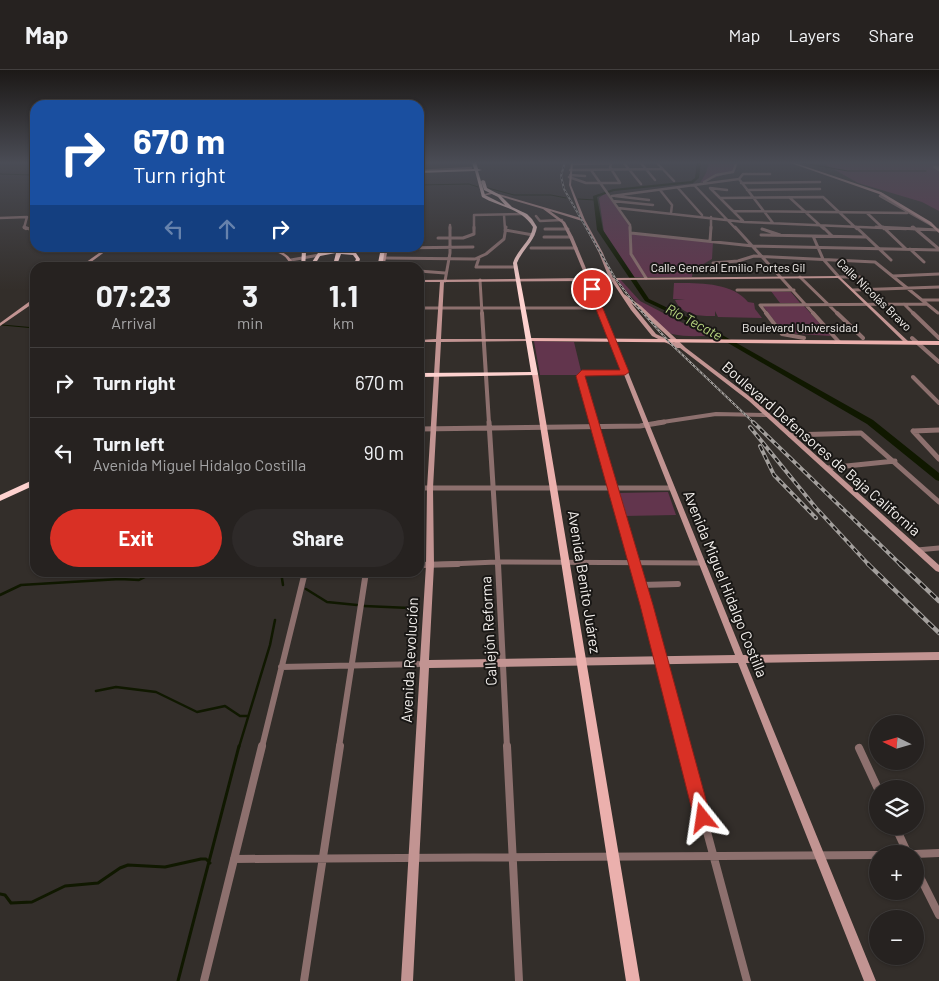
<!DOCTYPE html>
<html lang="en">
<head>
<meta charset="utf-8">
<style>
  body { margin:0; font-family:Barlow,sans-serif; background:#2e2a29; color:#f1f3f6; height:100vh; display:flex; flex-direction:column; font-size:19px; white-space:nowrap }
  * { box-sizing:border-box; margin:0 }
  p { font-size:16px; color:#a4a4a5 }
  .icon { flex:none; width:28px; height:28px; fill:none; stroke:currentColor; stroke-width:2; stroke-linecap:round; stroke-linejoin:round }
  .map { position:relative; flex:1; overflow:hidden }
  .panel { position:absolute; left:30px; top:192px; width:394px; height:315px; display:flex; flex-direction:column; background:#262220; border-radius:15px; box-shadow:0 1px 4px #0004,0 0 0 1px #423f3e }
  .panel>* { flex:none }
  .banner { position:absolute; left:30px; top:30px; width:394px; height:152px; border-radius:15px; box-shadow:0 1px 4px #0004,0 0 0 1px #423f3e; background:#1a4fa0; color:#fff; overflow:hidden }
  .needle { width:32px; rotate:275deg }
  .buttons { position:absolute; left:869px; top:645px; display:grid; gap:10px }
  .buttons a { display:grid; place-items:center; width:55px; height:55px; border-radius:50%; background:#262220; box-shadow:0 1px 4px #0004,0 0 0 1px #423f3e; font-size:25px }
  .pin { position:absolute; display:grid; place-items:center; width:42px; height:42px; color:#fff; margin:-21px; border:2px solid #fff; border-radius:50%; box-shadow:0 1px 5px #0007 }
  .me { position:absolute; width:55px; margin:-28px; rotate:345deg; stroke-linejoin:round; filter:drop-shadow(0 0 4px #0008) }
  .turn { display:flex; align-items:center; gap:18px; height:105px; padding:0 20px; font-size:22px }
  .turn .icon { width:65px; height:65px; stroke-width:2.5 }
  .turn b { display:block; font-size:35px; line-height:42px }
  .lanes { display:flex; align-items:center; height:48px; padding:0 20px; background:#0003; justify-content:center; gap:25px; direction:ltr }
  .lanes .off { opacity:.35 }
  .eta { display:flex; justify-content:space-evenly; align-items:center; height:85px; text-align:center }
  .eta b { font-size:30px; font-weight:700; line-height:35px }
  .action { display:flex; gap:10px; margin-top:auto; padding:10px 20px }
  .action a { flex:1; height:58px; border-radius:30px; background:#d93025; color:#fff; font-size:20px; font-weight:700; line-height:58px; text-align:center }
  .action a+a { background:#2e2a29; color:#f1f3f6 }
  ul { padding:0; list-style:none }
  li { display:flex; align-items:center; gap:15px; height:70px; padding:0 20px; border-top:1px solid #423f3e }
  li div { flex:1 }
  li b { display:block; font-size:19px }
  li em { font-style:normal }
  header { display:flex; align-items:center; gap:30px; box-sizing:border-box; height:70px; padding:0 25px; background:#262220; border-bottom:1px solid #423f3e }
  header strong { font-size:24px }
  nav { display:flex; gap:28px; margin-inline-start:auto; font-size:18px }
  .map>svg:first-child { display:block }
</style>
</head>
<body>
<header>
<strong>Map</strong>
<nav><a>Map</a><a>Layers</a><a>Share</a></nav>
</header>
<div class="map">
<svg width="939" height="911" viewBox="0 0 939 911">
  <rect width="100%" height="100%" fill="#332e2a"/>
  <!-- green -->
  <path fill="#62354d" d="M 709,92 L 737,92 L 734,101 L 700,113 L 706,103 Z
    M 821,92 L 939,92 L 939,141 L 922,132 L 858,113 Z
    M 606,123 L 630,157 L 629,181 L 631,163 L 713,172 L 712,189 L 693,200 L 692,207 L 632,207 L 604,162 L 599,128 Z
    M 620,209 L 640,231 L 708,266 C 697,266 684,267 672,264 C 660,259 627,223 618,211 Z
    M 674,213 C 697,213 732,212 748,232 L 754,233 L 755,239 L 762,248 L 718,247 L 715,241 L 715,246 C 700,246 682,246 675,230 L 685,229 L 673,229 Z
    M 771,221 L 791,222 L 800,233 L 780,233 Z
    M 763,236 L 804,236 L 831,266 L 784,263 Z
    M 534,271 L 574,272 L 581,301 L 577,305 L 540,305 Z
    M 668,422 L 676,445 L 624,446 L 618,423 Z"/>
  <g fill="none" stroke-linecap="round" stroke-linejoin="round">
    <!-- stream-far2 -->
    <path stroke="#101800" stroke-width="1" d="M 797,92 L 848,101 L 926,101
      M 0,104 L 33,105 L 35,107
      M 419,115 L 469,114 L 478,117
      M 488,118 L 514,125 L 551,125 L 566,128
      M 578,129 L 595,130
      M 2,255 L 35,258"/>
    <!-- stream-far1 -->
    <path stroke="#101800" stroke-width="2.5" d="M 281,502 L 283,515
      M 306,519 L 327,532 L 357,535
      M 0,525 L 21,515 L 120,509 L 139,510 L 155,502
      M 364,536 L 410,538
      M 96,621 L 116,617 L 156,622 L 197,642 L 225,636 L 240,646 L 248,646
      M 239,677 L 270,575 L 275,550"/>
    <!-- stream -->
    <path stroke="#101800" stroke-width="3" d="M 0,824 L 5,825 L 11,833 L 32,832 L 65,816 L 98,813 L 120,798 L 128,795 L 165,797 L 201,789 L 206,789 L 210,793
      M 178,911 L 239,676"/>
    <!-- river -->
    <path fill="#101800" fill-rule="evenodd" d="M 697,92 L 701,92 L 699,108 L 693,113 L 614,121 L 597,127 L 603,160 L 649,229 L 708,257 L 873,350 L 939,403 L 939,411 L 936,410 L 867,354 L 704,259 L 645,231 L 597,160 L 593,126 L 613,119 L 691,111 L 695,108 Z"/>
    <!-- highway-tunnel -->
    <path stroke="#504b47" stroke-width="5" stroke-dasharray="5 2.5" stroke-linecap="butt" d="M 328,198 L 330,194"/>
    <!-- street-far5 -->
    <path stroke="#8d706e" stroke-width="2.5" d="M 623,92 L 641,114
      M 640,92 L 655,110
      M 656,92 L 674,111
      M 572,94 L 612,93
      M 939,97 L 934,97 L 939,100
      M 570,100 L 662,99
      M 591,100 L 630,155 L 630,159
      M 419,101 L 471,98
      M 770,104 L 743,104 L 739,109 L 773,153
      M 570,105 L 585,106
      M 569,107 L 586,113 L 620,113 L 610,97 L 612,92
      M 704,112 L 716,105 L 733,102 L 737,92
      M 741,113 L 820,112
      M 694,115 L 736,159
      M 678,118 L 702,145
      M 660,120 L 672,135 L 671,143
      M 727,120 L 710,118 L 743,151
      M 747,120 L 820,119
      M 883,125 L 880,126 L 933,156
      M 612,126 L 739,109
      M 615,126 L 649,130
      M 789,127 L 824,159
      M 720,128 L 823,127 L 857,159
      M 613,131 L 653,135
      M 618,138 L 744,152 L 906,159
      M 733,141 L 907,143
      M 867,143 L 884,159
      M 504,145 L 505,159
      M 536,146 L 540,151 L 562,150
      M 0,148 L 27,147 L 24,158 L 26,159
      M 450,155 L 450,159
      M 912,157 L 914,159
      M 474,159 L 474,145 L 524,144
      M 711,159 L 711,147"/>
    <!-- street-far4 -->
    <path stroke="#8d706e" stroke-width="3" d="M 24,157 L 35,161
      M 630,157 L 631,184 L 646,208
      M 735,157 L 814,244
      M 823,157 L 832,166
      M 856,157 L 891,190
      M 876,157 L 939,160
      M 883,157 L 906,179
      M 913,157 L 939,179
      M 545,159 L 568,159
      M 762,159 L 780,165
      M 505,160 L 533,165
      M 631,163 L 753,176 L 939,180
      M 761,165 L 866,167
      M 813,166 L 823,189 L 839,207 L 860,207
      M 544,167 L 571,167
      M 438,168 L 463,168 L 474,164 L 474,157
      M 710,171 L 711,157
      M 397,178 L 473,177
      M 531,178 L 576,178
      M 910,179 L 924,192
      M 384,188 L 475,189 L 486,184 L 504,169 L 506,157
      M 479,188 L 476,197 L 516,197
      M 291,190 L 319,185
      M 713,193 L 738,191 L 754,186 L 875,192 L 938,243
      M 419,201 L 445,203
      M 893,206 L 939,204
      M 800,207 L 838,244
      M 480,210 L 482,244
      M 445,211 L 450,183 L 450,157
      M 737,220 L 794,220
      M 853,220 L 939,217
      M 923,230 L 939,230
      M 904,234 L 914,244
      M 760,235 L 927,234
      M 760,235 L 767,244
      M 419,238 L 599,238"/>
    <!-- street-far3 -->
    <path stroke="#8d706e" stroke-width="4" d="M 482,243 L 489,353
      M 766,243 L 782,264 L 804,268
      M 813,243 L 839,272
      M 837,243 L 863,268
      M 913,243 L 939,268
      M 912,268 L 939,292
      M 913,307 L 939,333
      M 594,353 L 580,305 L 584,302 L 625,302
      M 656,353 L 716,344 L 768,345"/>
    <!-- street-far2 -->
    <path stroke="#8d706e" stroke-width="5" d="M 489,352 L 498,495
      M 594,352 L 634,495
      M 419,359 L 640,356 L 664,352
      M 913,361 L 939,389
      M 913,361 L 939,360
      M 790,365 L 861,363 L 939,432
      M 827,398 L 895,391
      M 419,418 L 670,418
      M 917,480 L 939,478
      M 425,495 L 497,492 L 700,493"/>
    <!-- street-far1 -->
    <path stroke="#8d706e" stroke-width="6" d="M 498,494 L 507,677
      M 634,494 L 684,677
      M 419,495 L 458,494
      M 641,515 L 678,514
      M 281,597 L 423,594
      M 262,677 L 305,502
      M 339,677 L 366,502"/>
    <!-- street -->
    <path stroke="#8d706e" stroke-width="8" d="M 507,676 L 519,911
      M 684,676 L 747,911
      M 859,678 L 878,719
      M 895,756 L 908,784
      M 915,784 L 939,783
      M 234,789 L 878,785
      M 915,797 L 939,845
      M 204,911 L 262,676
      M 304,911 L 340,676"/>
    <!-- secondary -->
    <path fill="#c29492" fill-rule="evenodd" d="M 571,92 L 573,92 L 571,115 L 585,150 L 603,183 L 613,208 L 839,206 L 909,272 L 905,273 L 838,208 L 615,210 L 624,224 L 641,236 L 686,278 L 753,329 L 939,495 L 939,502 L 936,501 L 749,331 L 680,278 L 677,278 L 652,266 L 631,240 L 611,210 L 591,211 L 743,585 L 939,582 L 939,590 L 746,593 L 876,911 L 864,911 L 738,593 L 429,598 L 413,911 L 401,911 L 420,597 L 419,594 L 420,591 L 426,495 L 427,418 L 436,272 L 419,272 L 419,270 L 436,269 L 440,212 L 419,212 L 419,210 L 586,208 L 569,167 L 562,153 L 543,139 L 492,124 L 483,126 L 481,125 L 492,122 L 581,148 L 569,115 ZM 550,141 L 582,151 L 599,183 L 609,208 L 590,208 L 573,167 L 565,152 ZM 587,211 L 735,585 L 429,590 L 434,495 L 433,418 L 441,272 L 529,271 L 531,270 L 529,269 L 441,269 L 444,212 ZM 631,233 L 637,238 L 675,273 L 656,264 Z
      M 788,92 L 792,92 L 881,122 L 931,152 L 939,160 L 939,163 L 929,154 L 879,124 Z
      M 106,178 L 110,178 L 83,198 L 78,198 Z
      M 261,178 C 275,176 291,183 295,198 L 291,198 C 287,181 274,183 261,178 Z
      M 384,178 L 388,178 L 384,198 L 380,198 Z
      M 33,229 L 35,229 L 35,232 L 0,256 L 0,253 Z"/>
    <!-- primary -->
    <path fill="#ebb0ad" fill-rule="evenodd" d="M 529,268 L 939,271 L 939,275 L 527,271 L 527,269 Z
      M 535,302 L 538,304 L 640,911 L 626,911 L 532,304 Z"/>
    <!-- highway -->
    <path fill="#fed2cf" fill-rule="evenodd" d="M 472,92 L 476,92 L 478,99 L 482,100 L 478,101 L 485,125 L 505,135 L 498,127 L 484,120 L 481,111 L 483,110 L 485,111 L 487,118 L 500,125 L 512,137 L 527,144 L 532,149 L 537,157 C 535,171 522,180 517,193 L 538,304 L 537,305 L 419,307 L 419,303 L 531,302 L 513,193 C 517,180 531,171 533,157 C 522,138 499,137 482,127 L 475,101 L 419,103 L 419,101 L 474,99 Z
      M 319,178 L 321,179 L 322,183 L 335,181 L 335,178 L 339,178 L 340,181 L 356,183 L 360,189 L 357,198 L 352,198 L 356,189 L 353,185 L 341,184 L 337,195 L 335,196 L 333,195 L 336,183 L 320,186 L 313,198 L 308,198 L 318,183 L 317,181 L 306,182 L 305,198 L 301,198 L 302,180 Z
      M 381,178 L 385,178 L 382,198 L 377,198 Z
      M 35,409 L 35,415 L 0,431 L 0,425 Z"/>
    <defs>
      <path id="rail-far2" d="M 565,92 L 561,106 L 564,119 L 615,208 L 634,233 L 670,273 L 754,353"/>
      <path id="rail-far1" d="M 753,352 L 901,495
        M 750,357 L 816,438 L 869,495
        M 760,376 L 774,405 L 816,448"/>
      <path id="rail" d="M 868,494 L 939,563
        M 900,494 L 939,531"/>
    </defs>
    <!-- rail-far2 casing -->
    <use href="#rail-far2" stroke="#a39f9c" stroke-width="2"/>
    <!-- rail-far1 casing -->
    <use href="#rail-far1" stroke="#a39f9c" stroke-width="4"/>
    <!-- rail casing -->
    <use href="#rail" stroke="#a39f9c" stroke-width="4.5"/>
    <!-- rail-far2 -->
    <use href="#rail-far2" stroke="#191715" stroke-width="1" stroke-dasharray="2.5" stroke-linecap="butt"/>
    <!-- rail-far1 -->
    <use href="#rail-far1" stroke="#191715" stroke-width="2" stroke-dasharray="5" stroke-linecap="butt"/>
    <!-- rail -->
    <use href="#rail" stroke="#191715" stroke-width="2.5" stroke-dasharray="7" stroke-linecap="butt"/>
  </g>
  <!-- sky -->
  <linearGradient id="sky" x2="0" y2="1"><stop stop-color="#1c1917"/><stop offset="0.42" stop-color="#4a4c55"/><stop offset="1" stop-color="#4a4c55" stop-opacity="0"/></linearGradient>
  <rect width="939" height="220" fill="url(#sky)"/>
  <!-- route -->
  <path fill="#d93025" stroke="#8d1f18" d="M 592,217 L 595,219 L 629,302 L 625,305 L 585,306 L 653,535 L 711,748 L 709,754 L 703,757 L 697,754 L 694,748 L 640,535 L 576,306 L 582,300 L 620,300 L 588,219 Z"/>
  <g text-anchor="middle" stroke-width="4" stroke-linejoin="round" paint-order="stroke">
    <!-- far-street labels -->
    <g font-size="12" fill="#f5f1ee" stroke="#191715">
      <text x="728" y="202">Calle General Emilio Portes Gil</text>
      <text transform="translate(874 225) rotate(44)" y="4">Calle Nicolás Bravo</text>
      <text x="800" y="262">Boulevard Universidad</text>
    </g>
    <!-- far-water labels -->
    <g font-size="14" font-style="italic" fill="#b5d17e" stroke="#191715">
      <text transform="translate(694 252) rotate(28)" y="5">Río Tecate</text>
    </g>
    <!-- street labels -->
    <g font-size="15" fill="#f5f1ee" stroke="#191715">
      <text transform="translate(821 379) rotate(41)" y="5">Boulevard Defensores de Baja California</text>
      <text transform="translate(584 512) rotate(81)" y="5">Avenida Benito Juárez</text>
      <text transform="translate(725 514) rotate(68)" y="5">Avenida Miguel Hidalgo Costilla</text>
      <text transform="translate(489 561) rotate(-93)" y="5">Callejón Reforma</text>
      <text transform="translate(410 590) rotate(-87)" y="5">Avenida Revolución</text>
    </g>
  </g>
</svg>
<div class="buttons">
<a><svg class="needle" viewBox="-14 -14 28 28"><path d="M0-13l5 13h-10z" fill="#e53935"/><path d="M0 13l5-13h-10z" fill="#a4a4a5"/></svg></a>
<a><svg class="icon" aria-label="layers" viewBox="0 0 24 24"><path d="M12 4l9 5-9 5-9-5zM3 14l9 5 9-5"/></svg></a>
<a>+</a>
<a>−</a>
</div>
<div class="pin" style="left:592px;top:219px;background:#d93025"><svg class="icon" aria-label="arrive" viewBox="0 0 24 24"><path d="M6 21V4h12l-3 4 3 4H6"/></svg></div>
<svg class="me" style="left:703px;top:748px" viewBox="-20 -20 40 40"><path d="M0-17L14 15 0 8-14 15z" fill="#d93025" stroke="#fff" stroke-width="4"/></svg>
<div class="banner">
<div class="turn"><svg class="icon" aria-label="right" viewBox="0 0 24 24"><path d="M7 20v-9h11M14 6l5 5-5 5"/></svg><div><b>670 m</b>Turn right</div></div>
<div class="lanes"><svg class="icon off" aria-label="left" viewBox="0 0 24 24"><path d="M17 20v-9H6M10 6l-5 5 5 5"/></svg><svg class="icon off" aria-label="ahead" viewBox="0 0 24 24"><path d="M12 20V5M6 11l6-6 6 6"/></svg><svg class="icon" aria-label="right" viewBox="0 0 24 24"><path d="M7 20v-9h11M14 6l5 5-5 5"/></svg></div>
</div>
<section class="panel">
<div class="eta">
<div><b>07:23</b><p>Arrival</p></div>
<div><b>3</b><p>min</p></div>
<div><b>1.1</b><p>km</p></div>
</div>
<ul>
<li><svg class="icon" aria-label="right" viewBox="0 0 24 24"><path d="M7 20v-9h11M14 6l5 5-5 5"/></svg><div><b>Turn right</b></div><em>670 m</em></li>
<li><svg class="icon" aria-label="left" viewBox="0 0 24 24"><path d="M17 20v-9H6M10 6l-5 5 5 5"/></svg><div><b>Turn left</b><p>Avenida Miguel Hidalgo Costilla</p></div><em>90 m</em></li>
</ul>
<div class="action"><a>Exit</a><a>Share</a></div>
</section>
</div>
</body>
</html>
